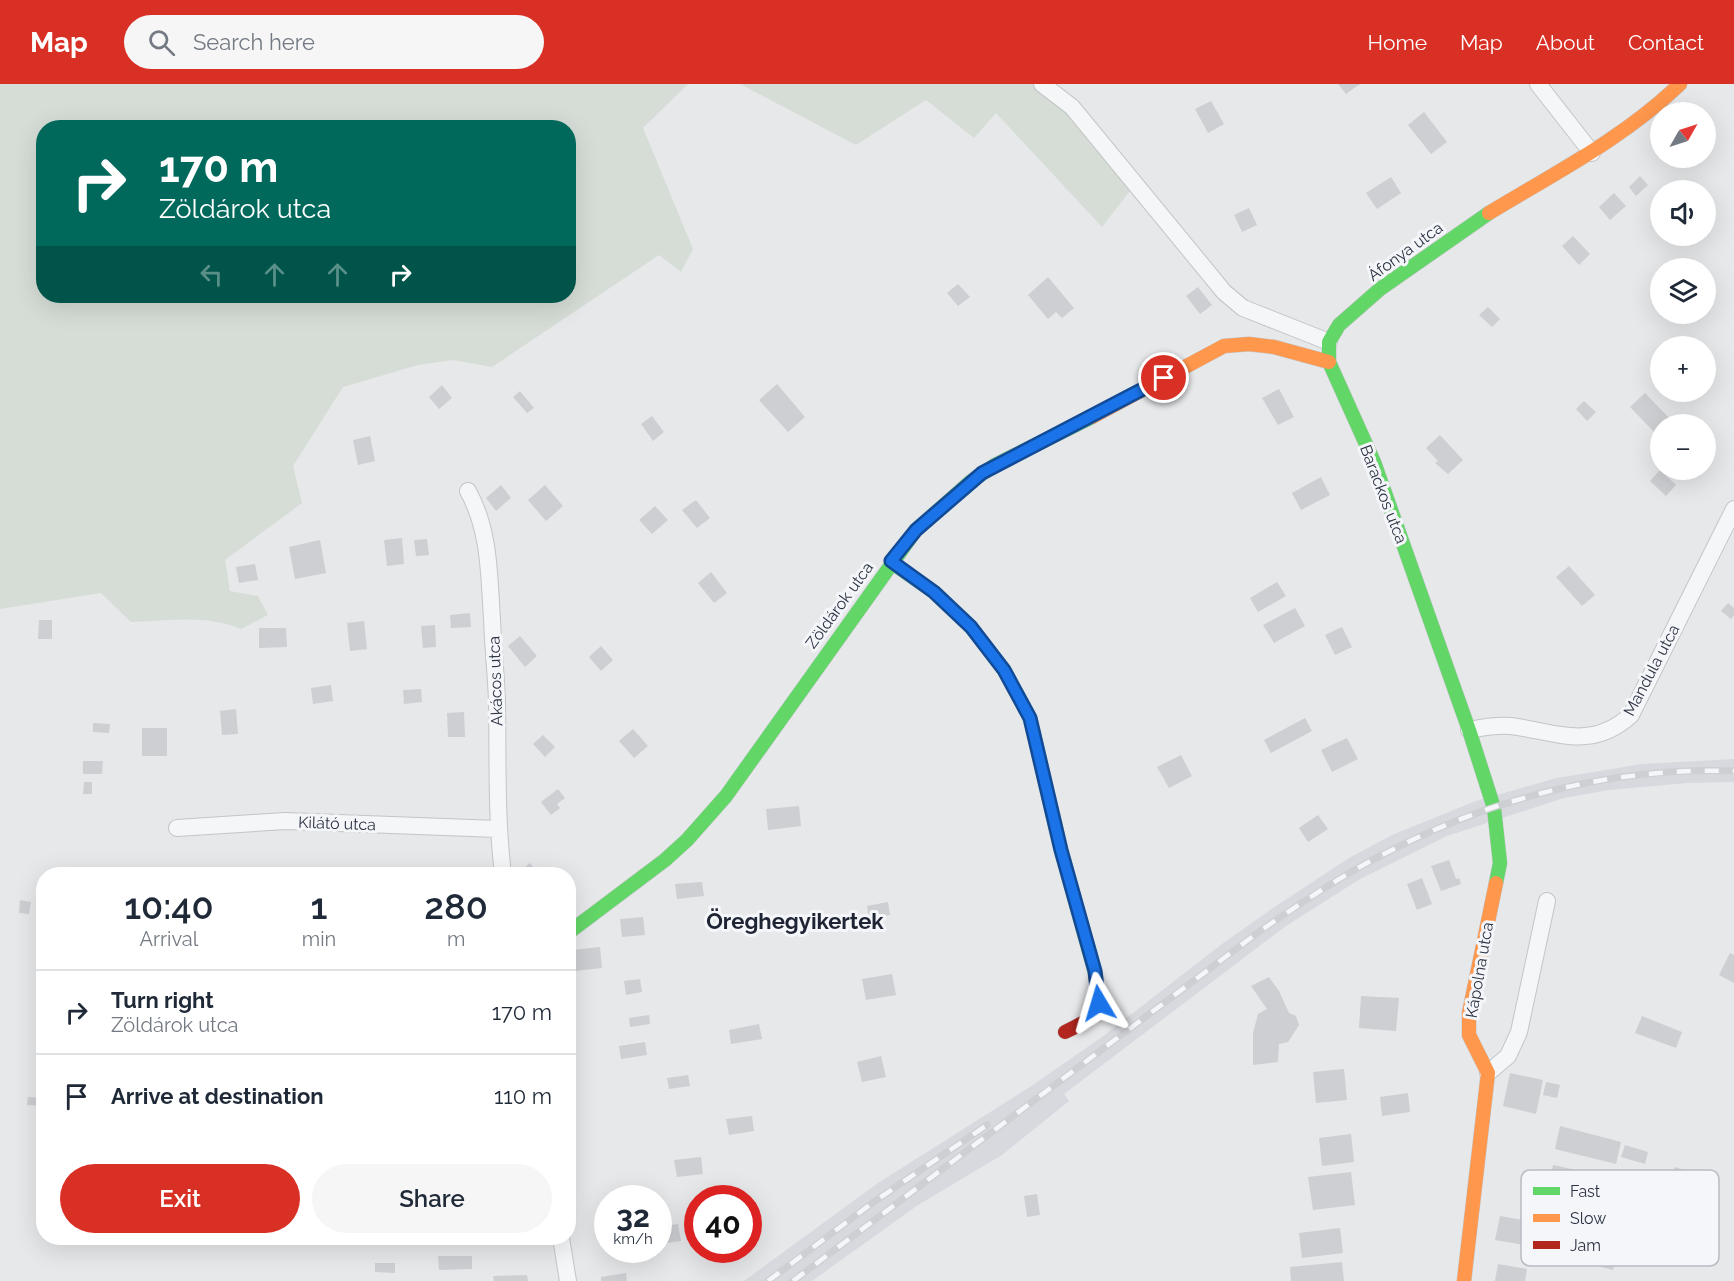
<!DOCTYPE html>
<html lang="en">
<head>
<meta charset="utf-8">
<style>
  body { margin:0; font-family:Raleway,sans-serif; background:#f6f6f7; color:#1f2937; height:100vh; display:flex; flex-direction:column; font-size:22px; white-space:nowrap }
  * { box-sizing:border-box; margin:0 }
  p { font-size:20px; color:#747a83 }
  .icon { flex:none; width:33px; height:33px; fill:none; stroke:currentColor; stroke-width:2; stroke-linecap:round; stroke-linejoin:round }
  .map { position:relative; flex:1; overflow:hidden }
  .sheet { position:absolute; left:36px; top:783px; width:540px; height:378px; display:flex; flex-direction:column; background:#fff; border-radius:24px; box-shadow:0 6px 24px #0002 }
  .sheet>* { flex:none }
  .guide { position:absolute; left:36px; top:36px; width:540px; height:183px; border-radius:24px; box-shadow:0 6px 24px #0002; background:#00695c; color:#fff; overflow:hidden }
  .needle { width:39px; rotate:51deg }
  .tools { position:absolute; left:1650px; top:18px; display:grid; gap:12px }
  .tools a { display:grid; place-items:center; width:66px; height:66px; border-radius:50%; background:#fff; box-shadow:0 6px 24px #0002; font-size:30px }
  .speed { position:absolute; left:594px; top:1101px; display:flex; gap:12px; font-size:30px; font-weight:700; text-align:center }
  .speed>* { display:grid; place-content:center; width:78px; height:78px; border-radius:50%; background:#fff; box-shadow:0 6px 24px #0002; line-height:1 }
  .speed small { font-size:15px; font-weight:400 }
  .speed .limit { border:9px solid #d22; background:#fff; color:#111 }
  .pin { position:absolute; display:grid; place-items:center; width:51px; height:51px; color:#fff; margin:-26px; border:3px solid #fff; border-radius:50%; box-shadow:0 2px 6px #0007 }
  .me { position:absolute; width:66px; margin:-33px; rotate:353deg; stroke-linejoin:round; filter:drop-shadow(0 0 4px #0008) }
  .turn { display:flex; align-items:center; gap:21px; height:126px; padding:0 24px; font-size:27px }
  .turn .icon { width:78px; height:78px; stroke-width:2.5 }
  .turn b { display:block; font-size:42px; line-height:51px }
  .lanes { display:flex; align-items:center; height:57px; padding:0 24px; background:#0003; justify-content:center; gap:30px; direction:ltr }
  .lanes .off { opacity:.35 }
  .eta { display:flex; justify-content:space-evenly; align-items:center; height:102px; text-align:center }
  .eta b { font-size:36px; font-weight:600; line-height:42px }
  .primary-button { display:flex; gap:12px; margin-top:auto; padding:12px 24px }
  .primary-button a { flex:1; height:69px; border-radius:36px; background:#d93025; color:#fff; font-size:24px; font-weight:600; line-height:69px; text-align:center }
  .primary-button a+a { background:#f6f6f7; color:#1f2937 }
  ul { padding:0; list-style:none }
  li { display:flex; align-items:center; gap:18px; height:84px; padding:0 24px; border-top:2px solid #e0e1e3 }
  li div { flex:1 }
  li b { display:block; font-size:22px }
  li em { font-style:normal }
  header { display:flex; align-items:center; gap:36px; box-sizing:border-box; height:84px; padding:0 30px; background:#d93025; color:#fff }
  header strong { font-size:28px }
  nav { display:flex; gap:33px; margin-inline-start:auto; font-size:21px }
  .search { width:420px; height:54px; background:#f6f6f7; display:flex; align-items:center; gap:15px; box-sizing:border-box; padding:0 21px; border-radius:33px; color:#747a83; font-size:22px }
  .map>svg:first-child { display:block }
</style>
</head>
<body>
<header>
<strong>Map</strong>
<div class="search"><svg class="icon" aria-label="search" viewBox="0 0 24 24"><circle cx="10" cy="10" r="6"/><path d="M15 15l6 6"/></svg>Search here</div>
<nav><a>Home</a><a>Map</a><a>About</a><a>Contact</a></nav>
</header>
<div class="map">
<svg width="1734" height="1197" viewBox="0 0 1734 1197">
  <rect width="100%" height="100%" fill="#e6e8ea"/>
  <!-- built -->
  <path fill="#d7d9de" d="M 1734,675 L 1734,698 L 1687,699 L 1609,706 L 1564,714 L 1447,752 L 1360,795 L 1286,842 L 1064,1010 L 1069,1017 L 1002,1071 L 918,1121 L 812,1197 L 744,1197 L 878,1099 L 1030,1003 L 1102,953 L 1222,860 L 1273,824 L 1349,774 L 1392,751 L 1476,717 L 1557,694 L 1642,680 Z"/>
  <!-- green -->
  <path fill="#d6ddd6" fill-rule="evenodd" d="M 0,0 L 688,0 L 643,44 L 693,165 L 681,188 L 659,171 L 492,283 L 453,276 L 418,281 L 343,303 L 293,382 L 302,419 L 225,476 L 230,507 L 258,512 L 268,531 L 241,545 C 207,530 167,537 131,538 L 101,509 L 0,525 ZM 44,44 L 568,44 L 568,212 L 44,212 Z
    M 740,0 L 1032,0 L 1070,28 L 1130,107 L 1102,143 L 996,29 L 974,54 L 926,16 L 856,61 Z"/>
  <!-- building -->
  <path fill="#cdcfd2" d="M 1338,0 L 1360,0 L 1346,10 Z
    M 1211,17 L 1224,40 L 1208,49 L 1195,25 Z
    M 1424,28 L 1447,58 L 1431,70 L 1408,41 Z
    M 1640,92 L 1648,101 L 1636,112 L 1629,103 Z
    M 1391,93 L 1401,109 L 1377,125 L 1366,109 Z
    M 1614,109 L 1626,122 L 1610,136 L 1599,123 Z
    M 1249,124 L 1257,141 L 1242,148 L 1234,131 Z
    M 1573,152 L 1590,170 L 1579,181 L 1562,162 Z
    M 1048,193 L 1074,224 L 1062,234 L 1056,228 L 1048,235 L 1028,211 Z
    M 958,200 L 970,213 L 958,222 L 947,209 Z
    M 1198,203 L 1212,221 L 1200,230 L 1186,212 Z
    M 1488,223 L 1500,235 L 1492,243 L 1479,231 Z
    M 777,300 L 805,333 L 788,348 L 759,316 Z
    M 442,301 L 452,314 L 439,325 L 429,313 Z
    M 1279,305 L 1294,333 L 1278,341 L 1262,314 Z
    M 520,307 L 534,324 L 527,329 L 513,313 Z
    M 1645,309 L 1672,337 L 1668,340 L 1660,340 L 1660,348 L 1657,351 L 1630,323 Z
    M 1584,317 L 1596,328 L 1587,337 L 1576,325 Z
    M 652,332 L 664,348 L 653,357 L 641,340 Z
    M 1440,351 L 1463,376 L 1448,390 L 1435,379 L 1438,377 L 1426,364 Z
    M 370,352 L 375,377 L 358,381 L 353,356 Z
    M 1660,386 L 1676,401 L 1666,412 L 1650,397 Z
    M 1321,393 L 1330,411 L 1301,426 L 1292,409 Z
    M 501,401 L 511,414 L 496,427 L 486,414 Z
    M 545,401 L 563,422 L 546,437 L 528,416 Z
    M 696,416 L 710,434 L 697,444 L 682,426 Z
    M 655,422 L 668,436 L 652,450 L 639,436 Z
    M 402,454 L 404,480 L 387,482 L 384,456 Z
    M 427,455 L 429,471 L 416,472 L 414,456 Z
    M 320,456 L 326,489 L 295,495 L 289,463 Z
    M 255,480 L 258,496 L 239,499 L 236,483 Z
    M 1569,482 L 1595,511 L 1582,522 L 1556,493 Z
    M 711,488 L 727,509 L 714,519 L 698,499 Z
    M 1277,498 L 1286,512 L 1258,528 L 1250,514 Z
    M 1728,519 L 1734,524 L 1734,531 L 1731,535 L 1721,527 Z
    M 1295,524 L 1305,542 L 1274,559 L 1263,541 Z
    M 470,529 L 471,543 L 451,544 L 450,531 Z
    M 39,536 L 52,536 L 52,555 L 38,555 Z
    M 364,537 L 367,565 L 350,567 L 347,539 Z
    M 435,541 L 436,563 L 423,564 L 421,542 Z
    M 1342,543 L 1352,563 L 1335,571 L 1325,551 Z
    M 259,544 L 286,544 L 287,563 L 259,564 Z
    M 520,552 L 537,572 L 525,583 L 508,562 Z
    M 601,562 L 613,576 L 601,587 L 589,573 Z
    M 331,601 L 333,617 L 313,620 L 311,604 Z
    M 421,605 L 422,618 L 404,620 L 403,606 Z
    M 236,625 L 238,650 L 222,651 L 220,627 Z
    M 464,628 L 465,653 L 448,653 L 447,629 Z
    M 1305,634 L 1312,647 L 1271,669 L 1264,656 Z
    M 93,639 L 110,640 L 109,649 L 93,648 Z
    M 142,644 L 167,644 L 167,672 L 142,672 Z
    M 633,645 L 648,662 L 634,674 L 619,657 Z
    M 543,651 L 555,663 L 545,673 L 533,660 Z
    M 1347,654 L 1358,675 L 1332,688 L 1321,666 Z
    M 1181,671 L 1192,692 L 1169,704 L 1157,683 Z
    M 83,677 L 103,677 L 102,690 L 83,690 Z
    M 84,698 L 92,698 L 92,710 L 83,710 Z
    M 558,705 L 565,714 L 557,720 L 560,724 L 551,731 L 541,718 Z
    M 799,722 L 801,742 L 768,746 L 766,725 Z
    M 1318,731 L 1328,745 L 1308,758 L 1299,744 Z
    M 1449,776 L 1456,795 L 1459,794 L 1461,800 L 1441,807 L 1431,782 Z
    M 530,779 L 538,789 L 516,790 Z
    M 1422,794 L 1432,820 L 1417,826 L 1407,800 Z
    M 702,798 L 704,812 L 677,815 L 675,800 Z
    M 20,816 L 31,818 L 29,830 L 19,829 Z
    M 888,818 L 890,831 L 869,834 L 867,822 Z
    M 643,833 L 645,851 L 622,853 L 620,835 Z
    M 600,863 L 602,884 L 575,887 L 573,866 Z
    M 1730,869 L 1734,871 L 1734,899 L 1719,891 Z
    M 892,890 L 896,911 L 866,916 L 862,895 Z
    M 1269,893 L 1279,907 L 1289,929 L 1296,932 L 1299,941 L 1288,958 L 1279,960 L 1278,978 L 1253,981 L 1253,949 L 1258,930 L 1267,925 L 1251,902 Z
    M 640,895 L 642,908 L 626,911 L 624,897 Z
    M 1361,912 L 1399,914 L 1396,947 L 1359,944 Z
    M 649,931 L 650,940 L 630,943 L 629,934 Z
    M 1642,932 L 1682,948 L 1676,964 L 1635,949 Z
    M 759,940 L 762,955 L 731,960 L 729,946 Z
    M 645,958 L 647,971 L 621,975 L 619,962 Z
    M 881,972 L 886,993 L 862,998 L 857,978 Z
    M 1344,985 L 1347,1016 L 1316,1019 L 1313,988 Z
    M 1510,989 L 1543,996 L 1536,1030 L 1503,1022 Z
    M 688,991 L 690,1002 L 669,1005 L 667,994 Z
    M 1546,998 L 1560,1001 L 1557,1014 L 1543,1011 Z
    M 1408,1009 L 1410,1028 L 1382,1032 L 1380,1013 Z
    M 28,1013 L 44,1014 L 44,1022 L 27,1021 Z
    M 752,1032 L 754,1047 L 729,1051 L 726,1035 Z
    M 1560,1042 L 1621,1058 L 1616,1080 L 1555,1065 Z
    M 1351,1050 L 1354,1078 L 1322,1082 L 1319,1054 Z
    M 1625,1061 L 1648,1068 L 1645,1080 L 1621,1073 Z
    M 701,1073 L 703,1090 L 677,1093 L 674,1076 Z
    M 1553,1081 L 1595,1090 L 1590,1110 L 1549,1101 Z
    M 1675,1083 L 1719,1098 L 1709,1126 L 1677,1115 L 1682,1102 L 1669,1098 Z
    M 1351,1088 L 1355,1121 L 1313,1126 L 1308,1093 Z
    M 1037,1110 L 1040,1131 L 1027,1133 L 1024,1112 Z
    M 1500,1132 L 1535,1138 L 1531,1162 L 1495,1156 Z
    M 678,1140 L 681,1157 L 658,1160 L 658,1143 Z
    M 1340,1144 L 1343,1169 L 1302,1174 L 1299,1149 Z
    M 1602,1149 L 1621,1153 L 1613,1186 L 1594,1181 Z
    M 438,1172 L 472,1172 L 472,1185 L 439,1186 Z
    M 1342,1178 L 1344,1197 L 1291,1197 L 1290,1183 Z
    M 375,1179 L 395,1179 L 395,1189 L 375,1188 Z
    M 1498,1180 L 1527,1185 L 1525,1197 L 1495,1197 Z
    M 626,1189 L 627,1197 L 601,1197 L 601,1193 Z
    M 527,1191 L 528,1197 L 494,1197 L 493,1192 Z"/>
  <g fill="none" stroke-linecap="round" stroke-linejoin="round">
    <defs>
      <path id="street" d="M 1042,0 L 1072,23 L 1224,208 L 1243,224 L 1329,258
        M 1538,0 L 1592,69
        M 468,407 C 490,447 489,491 492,535 C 493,563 496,590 497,617 C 498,675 496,733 503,790
        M 1469,646 C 1484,643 1497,641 1511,642 C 1557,648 1591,667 1631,631 L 1734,425
        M 177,744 L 285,737 L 498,745
        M 1488,989 L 1508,972 L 1519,948 L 1547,817
        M 561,1154 L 568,1197"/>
      <path id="fast" d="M 1489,129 L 1380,205 L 1339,241 L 1329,258 L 1329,278 L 1374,378 L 1469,646 L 1494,724 L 1500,779 L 1496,799
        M 891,478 L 934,508 L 971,543 L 1004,586 L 1030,634 L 1061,766 L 1095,889
        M 568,849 L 665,776 L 687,756 L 726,712 L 916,446 L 970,398 L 995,381 L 1092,333"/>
      <path id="slow" d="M 1489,129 C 1555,89 1624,54 1680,0
        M 1092,333 L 1224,262 L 1249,260 L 1274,263 L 1329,278
        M 1464,1197 L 1488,989 L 1469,951 L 1469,929 L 1496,799"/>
      <path id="jam" d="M 1065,948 C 1102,930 1100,929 1095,889"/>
    </defs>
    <!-- street casing -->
    <use href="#street" stroke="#c3c5c7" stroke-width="18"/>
    <!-- fast casing -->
    <use href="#fast" stroke="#c3c5c7" stroke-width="15"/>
    <!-- slow casing -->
    <use href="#slow" stroke="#c3c5c7" stroke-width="15"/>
    <!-- jam casing -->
    <use href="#jam" stroke="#c3c5c7" stroke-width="15"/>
    <!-- street -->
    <use href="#street" stroke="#f5f6f7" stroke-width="16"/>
    <!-- fast -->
    <use href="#fast" stroke="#63d668" stroke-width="14"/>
    <!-- slow -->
    <use href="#slow" stroke="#ff974d" stroke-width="14"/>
    <!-- jam -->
    <use href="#jam" stroke="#b3261e" stroke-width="14"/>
    <defs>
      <path id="rail" d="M 768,1197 L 875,1117 L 987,1041
        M 793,1197 L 1260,847 C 1304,817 1348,787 1396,764 C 1498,712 1620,683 1734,687"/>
    </defs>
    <!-- rail casing -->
    <use href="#rail" stroke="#cecfd2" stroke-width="7"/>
    <!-- rail -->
    <use href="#rail" stroke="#f4f6f9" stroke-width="4.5" stroke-dasharray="14" stroke-linecap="butt"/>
  </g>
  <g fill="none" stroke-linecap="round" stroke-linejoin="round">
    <defs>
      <path id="route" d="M 1099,919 L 1095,887 L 1061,766 L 1030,634 L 1004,586 L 971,543 L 934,508 L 891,477 L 916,446 L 982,389 L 1164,294"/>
    </defs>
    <!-- route casing -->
    <use href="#route" stroke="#114b97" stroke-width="15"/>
    <!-- route -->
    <use href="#route" stroke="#1a73e8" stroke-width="10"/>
  </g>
  <g text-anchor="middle" stroke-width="6" stroke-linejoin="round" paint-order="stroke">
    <!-- street labels -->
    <g font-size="16" fill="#2d3343" stroke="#f4f6f9">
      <text transform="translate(1405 167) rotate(-36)" y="6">Áfonya utca</text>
      <text transform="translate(1384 410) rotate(69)" y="6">Barackos utca</text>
      <text transform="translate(839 521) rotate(-54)" y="6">Zöldárok utca</text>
      <text transform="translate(1651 586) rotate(-62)" y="6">Mandula utca</text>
      <text transform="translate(495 597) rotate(-92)" y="6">Akácos utca</text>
      <text transform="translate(337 739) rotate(2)" y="6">Kilátó utca</text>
      <text transform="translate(1479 886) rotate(-80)" y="6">Kápolna utca</text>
    </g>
    <!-- district labels -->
    <g font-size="22" font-weight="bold" fill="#1f2434" stroke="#f4f6f9">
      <text x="795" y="845">Öreghegyikertek</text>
    </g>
  </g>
  <!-- legend -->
  <rect x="1521" y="1086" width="198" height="96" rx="9" fill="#f4f6f9" stroke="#b8bcc2" stroke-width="1.5"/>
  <rect x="1533" y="1103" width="27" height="8" fill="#63d668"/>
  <rect x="1533" y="1130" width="27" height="8" fill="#ff974d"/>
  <rect x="1533" y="1157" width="27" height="8" fill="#b3261e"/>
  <g font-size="16" fill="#2d3343">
    <text x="1570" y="1113">Fast</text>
    <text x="1570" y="1140">Slow</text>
    <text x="1570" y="1167">Jam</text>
  </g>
</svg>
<div class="tools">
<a><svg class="needle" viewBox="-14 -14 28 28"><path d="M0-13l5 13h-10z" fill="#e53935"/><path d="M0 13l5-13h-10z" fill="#747a83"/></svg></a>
<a><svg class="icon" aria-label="sound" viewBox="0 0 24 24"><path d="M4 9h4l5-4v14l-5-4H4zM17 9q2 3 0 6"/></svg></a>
<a><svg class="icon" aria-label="layers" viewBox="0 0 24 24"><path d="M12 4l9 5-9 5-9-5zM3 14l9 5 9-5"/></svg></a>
<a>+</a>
<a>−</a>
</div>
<div class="speed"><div>32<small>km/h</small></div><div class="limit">40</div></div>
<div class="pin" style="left:1164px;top:294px;background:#d93025"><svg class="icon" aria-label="arrive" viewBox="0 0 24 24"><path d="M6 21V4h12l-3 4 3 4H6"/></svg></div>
<svg class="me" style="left:1099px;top:919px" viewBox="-20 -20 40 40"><path d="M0-17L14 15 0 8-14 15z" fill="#1a73e8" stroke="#fff" stroke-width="4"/></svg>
<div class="guide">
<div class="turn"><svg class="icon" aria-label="right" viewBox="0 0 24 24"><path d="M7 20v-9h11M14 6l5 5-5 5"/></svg><div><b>170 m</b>Zöldárok utca</div></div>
<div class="lanes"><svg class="icon off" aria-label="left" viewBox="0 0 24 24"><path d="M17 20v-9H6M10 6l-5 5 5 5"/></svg><svg class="icon off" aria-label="ahead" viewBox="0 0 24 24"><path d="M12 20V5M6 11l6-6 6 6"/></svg><svg class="icon off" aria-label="ahead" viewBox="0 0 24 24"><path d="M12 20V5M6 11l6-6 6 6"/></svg><svg class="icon" aria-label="right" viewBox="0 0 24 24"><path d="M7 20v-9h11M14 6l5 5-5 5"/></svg></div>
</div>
<section class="sheet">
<div class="eta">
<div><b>10:40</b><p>Arrival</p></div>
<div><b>1</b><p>min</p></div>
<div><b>280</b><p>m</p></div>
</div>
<ul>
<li><svg class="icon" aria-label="right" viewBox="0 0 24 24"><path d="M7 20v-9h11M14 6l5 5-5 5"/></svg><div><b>Turn right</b><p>Zöldárok utca</p></div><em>170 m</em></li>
<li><svg class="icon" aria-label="arrive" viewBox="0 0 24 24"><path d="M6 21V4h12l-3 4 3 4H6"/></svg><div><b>Arrive at destination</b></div><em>110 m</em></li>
</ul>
<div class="primary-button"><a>Exit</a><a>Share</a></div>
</section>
</div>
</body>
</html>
